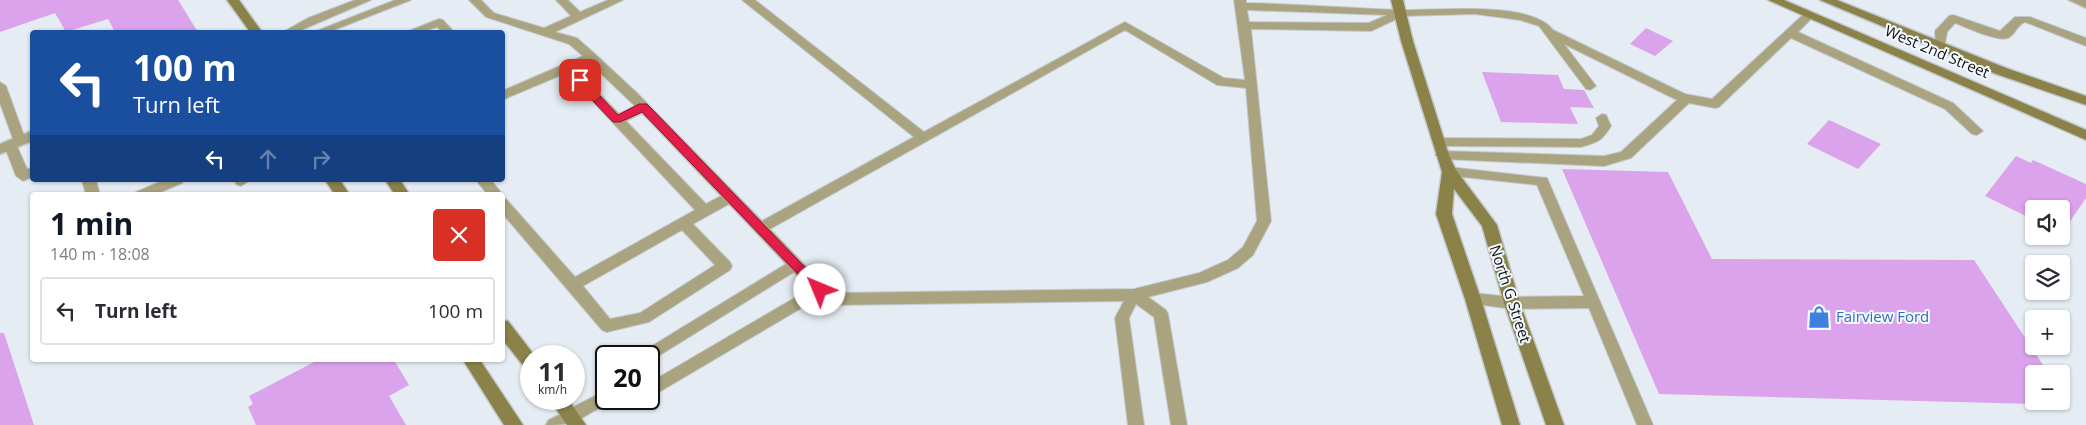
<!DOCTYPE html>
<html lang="en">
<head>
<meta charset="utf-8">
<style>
  body { margin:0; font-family:"Open Sans",sans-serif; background:#f7f7f7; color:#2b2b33; height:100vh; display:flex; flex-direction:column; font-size:19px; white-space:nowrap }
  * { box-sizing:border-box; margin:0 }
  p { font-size:16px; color:#7c7c81 }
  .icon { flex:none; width:28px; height:28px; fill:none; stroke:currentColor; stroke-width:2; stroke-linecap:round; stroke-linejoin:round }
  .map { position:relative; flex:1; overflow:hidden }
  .panel { position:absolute; left:30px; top:192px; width:475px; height:170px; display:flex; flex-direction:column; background:#fff; border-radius:5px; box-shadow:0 1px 4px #0004 }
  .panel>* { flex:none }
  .hud { position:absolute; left:30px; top:30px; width:475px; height:152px; border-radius:5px; box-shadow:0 1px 4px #0004; background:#1a4fa0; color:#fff; overflow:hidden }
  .fabs { position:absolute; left:2025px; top:200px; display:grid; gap:10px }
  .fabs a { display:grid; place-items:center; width:45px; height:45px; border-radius:5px; background:#fff; box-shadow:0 1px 4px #0004; font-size:25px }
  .speed { position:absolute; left:520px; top:345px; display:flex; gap:10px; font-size:25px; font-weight:700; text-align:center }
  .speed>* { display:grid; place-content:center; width:65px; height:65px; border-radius:50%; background:#fff; box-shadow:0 1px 4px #0004; line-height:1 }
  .speed small { font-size:12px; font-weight:400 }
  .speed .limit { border:2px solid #111; border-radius:8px; background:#fff; color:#111 }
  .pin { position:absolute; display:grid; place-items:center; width:42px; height:42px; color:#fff; margin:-21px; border-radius:10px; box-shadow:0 2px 8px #0006 }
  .me { position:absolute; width:55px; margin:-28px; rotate:315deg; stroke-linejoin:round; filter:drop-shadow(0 0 4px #0008) }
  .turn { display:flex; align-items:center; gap:18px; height:105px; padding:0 20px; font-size:22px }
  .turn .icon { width:65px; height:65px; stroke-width:2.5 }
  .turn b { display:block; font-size:35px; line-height:42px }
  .lanes { display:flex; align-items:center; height:48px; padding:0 20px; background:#0003; justify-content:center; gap:25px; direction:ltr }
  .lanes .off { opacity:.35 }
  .round { display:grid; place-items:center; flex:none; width:52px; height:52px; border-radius:5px; background:#f7f7f7 }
  .headline { display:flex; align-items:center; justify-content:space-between; height:85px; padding:0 20px }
  h1 { font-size:30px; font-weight:700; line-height:38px; color:#111827 }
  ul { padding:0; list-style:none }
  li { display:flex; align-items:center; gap:15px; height:68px; margin:0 10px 8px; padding:0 10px; border:2px solid #e1e1e2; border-radius:5px }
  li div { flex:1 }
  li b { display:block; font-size:19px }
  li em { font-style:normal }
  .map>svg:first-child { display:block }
</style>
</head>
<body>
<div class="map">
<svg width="2086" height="425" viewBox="0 0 2086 425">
  <rect width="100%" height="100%" fill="#e5ecf3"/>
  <!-- building -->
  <path fill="#dba3eb" d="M 0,0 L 178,0 L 198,32 L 115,32 L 108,19 L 66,32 L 55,13 L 0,32 Z
    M 1646,28 L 1673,41 L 1655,56 L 1630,44 Z
    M 1482,72 L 1558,75 L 1564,89 L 1584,90 L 1594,108 L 1570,107 L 1578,124 L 1501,122 Z
    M 1829,120 L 1881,144 L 1858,169 L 1807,144 Z
    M 2016,156 L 2031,163 L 2033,160 L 2086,184 L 2086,198 L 2062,233 L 2061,209 L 2034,209 L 2034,220 L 1985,196 Z
    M 1562,169 L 1668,172 L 1712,259 L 1974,260 L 2049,374 L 2034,374 L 2034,401 L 2061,401 L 2061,392 L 2070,405 L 1659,394 Z
    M 0,333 L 4,333 L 34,425 L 0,425 Z
    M 318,360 L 394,360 L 409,385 L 389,396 L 406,425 L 256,425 L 248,407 L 253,404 L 249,396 Z"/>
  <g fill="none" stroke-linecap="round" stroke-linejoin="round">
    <defs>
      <path id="lane" d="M 355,0 L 371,0 L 297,32 L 283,32 L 308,18 Z
        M 395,0 L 411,0 L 329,32 L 314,32 Z
        M 469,0 L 481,0 L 494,13 L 544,28 L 571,16 L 556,0 L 568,0 L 580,12 L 608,0 L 623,0 L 555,32 L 577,38 L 595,54 L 636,92 L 762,221 L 914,137 L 742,0 L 755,0 L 924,132 L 1125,22 L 1224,78 L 1245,80 L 1234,0 L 1246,0 L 1246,3 C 1297,4 1348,8 1399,10 C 1435,11 1530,0 1553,30 L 1685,94 L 1712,99 L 1805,13 L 1809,12 L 1815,15 L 1798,32 L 1953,103 L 1983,131 L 1977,135 L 1972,134 L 1945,109 L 1791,38 L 1719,107 L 1715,108 L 1689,103 L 1631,158 L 1604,166 L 1442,159 L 1435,155 L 1442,151 L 1604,156 L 1621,152 L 1677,100 L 1564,44 L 1596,86 L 1590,90 L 1586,89 L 1539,26 L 1520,20 L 1475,14 L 1403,16 L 1371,31 L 1251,29 L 1271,221 L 1253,255 L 1238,268 L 1207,282 L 1148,297 L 1166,310 L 1168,314 L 1187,425 L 1171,425 L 1154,317 L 1136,304 L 1129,318 L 1144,425 L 1128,425 L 1115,318 L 1124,301 L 835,305 L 820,297 L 649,398 L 649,383 L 810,289 L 794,272 L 652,360 L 649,362 L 649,356 L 639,356 L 642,352 L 786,264 L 729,204 L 693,224 L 730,262 L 732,266 L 730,270 L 649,322 L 607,332 L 602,330 L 502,213 L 502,198 L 507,200 L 575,277 L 695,210 L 566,73 L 502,100 L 502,91 L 583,56 L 569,44 L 486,17 ZM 1247,10 L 1387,15 L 1369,23 L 1249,22 ZM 1125,30 L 1217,85 L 1246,88 L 1257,221 L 1243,247 L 1228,260 L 1199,273 L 1134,289 L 837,293 L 825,286 L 770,229 ZM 589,62 L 635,106 L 619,114 L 575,68 ZM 642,113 L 721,196 L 706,204 L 626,121 ZM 682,230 L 715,265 L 640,313 L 610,319 L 583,286 Z
        M 1953,15 L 2000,31 L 2015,17 L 2030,17 L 2086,38 L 2086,46 L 2025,22 C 2017,25 2015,35 2008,38 C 1997,42 1966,27 1955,23 L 1947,32 L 1944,50 L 1936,50 L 1935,31 L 1949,16 Z
        M 439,19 L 443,20 L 454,32 L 443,32 L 437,27 L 421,32 L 406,32 Z
        M 0,82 L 6,86 L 26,141 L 25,144 L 16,144 L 27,169 L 32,168 L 32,177 L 23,181 L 16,176 L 4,145 L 5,142 L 14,142 L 0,103 Z
        M 1602,114 L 1606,115 L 1611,126 C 1602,141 1598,142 1581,147 L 1438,146 L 1432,142 L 1438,138 L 1581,139 L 1592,135 L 1599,126 L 1596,118 Z
        M 1449,167 L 1547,178 L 1653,425 L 1637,425 L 1589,308 L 1512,309 L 1468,303 L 1466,299 L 1468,295 L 1473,293 L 1512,297 L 1584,296 L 1537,185 L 1444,175 L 1442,172 L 1444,169 Z
        M 82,180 L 96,180 L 100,195 L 86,195 Z
        M 164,180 L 184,180 L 182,183 L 154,195 L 134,195 L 136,192 Z
        M 235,180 L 250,180 L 241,186 L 236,184 Z
        M 476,180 L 491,180 L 503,195 L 488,195 Z
        M 599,394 L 606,394 L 606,399 L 643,399 L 641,404 C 628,408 614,404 601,408 C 589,411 579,425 565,421 L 563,416 L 565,411 Z"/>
      <path id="street" d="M 2069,0 L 2086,0 L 2086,8 Z
        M 32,131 L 32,141 L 0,154 L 0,144 Z
        M 571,409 L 577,411 L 580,416 C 574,425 558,425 546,425 L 549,420 Z"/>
      <path id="secondary" d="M 227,0 L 239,0 L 262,32 L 250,32 Z
        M 1391,0 L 1403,0 L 1413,41 L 1449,155 L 1456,170 L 1497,225 L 1520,303 L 1564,425 L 1546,425 L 1504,303 L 1482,226 L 1454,189 L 1452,214 L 1481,299 L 1520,425 L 1502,425 L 1465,299 L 1436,214 L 1442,172 L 1401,41 Z
        M 1768,0 L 1784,0 L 2086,130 L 2086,140 Z
        M 1820,0 L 1837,0 L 2006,68 L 2086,96 L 2086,105 L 1996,74 Z
        M 325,180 L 340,180 L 350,195 L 335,195 Z
        M 385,180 L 400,180 L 410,195 L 395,195 Z
        M 502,320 L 508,321 L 535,356 L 531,356 L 531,370 L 525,368 L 502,339 Z
        M 463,360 L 480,360 L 523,425 L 504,425 Z
        M 549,399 L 568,399 L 586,425 L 567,425 Z"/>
    </defs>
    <!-- lane casing -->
    <use href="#lane" stroke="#c2c9cf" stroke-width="2"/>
    <!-- street casing -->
    <use href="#street" stroke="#c2c9cf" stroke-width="3"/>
    <!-- secondary casing -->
    <use href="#secondary" stroke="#c2c9cf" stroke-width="3"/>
    <!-- lane -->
    <use href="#lane" fill="#a9a47f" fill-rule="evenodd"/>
    <!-- street -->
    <use href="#street" fill="#a9a47f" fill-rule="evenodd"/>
    <!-- secondary -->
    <use href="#secondary" fill="#8a8248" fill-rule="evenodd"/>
  </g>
  <!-- route -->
  <path fill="#e11d48" stroke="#92132f" d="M 580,77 L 583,78 L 618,115 L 639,104 L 647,104 L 824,287 L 826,290 L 824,293 L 816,293 L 642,112 L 620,122 L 613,122 L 576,83 L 575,80 Z"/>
  <!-- icons -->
  <defs>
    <symbol id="shop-bare" viewBox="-9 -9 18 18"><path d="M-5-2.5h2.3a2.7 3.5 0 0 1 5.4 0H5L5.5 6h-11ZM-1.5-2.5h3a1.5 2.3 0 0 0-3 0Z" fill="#3f7fe0" stroke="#f3f9ff" stroke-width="2.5" paint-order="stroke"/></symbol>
  </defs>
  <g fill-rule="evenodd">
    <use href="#shop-bare" x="1803" y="301" width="32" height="32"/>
  </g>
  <g text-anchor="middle" stroke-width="4" stroke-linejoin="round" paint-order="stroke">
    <!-- street labels -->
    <g font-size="15" fill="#0d1012" stroke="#f3f9ff">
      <text transform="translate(1937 52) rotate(23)" y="5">West 2nd Street</text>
      <text transform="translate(1510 294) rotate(72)" y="5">North G Street</text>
    </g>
    <!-- shop labels -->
    <g font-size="15" fill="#366cbe" stroke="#f3f9ff" text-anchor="start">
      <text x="1836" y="322">Fairview Ford</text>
    </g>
  </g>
</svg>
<div class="fabs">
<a><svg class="icon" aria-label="sound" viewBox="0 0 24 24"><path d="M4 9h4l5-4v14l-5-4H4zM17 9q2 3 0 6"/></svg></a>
<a><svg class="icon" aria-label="layers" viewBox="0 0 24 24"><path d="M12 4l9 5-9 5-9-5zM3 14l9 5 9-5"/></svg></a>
<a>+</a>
<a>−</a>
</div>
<div class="speed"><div>11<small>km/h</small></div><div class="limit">20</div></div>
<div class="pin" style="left:580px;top:80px;background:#d93025"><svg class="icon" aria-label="arrive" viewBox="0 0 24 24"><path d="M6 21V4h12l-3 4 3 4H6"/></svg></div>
<svg class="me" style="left:820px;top:290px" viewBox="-20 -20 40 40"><circle r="19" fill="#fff"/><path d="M0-13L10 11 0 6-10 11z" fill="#e11d48"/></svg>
<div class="hud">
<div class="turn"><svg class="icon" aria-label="left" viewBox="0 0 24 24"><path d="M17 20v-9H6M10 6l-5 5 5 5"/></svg><div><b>100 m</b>Turn left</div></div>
<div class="lanes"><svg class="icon" aria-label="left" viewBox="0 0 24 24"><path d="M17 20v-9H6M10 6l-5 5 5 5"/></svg><svg class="icon off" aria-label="ahead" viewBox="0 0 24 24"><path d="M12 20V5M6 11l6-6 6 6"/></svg><svg class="icon off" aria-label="right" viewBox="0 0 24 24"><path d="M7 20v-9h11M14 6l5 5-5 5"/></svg></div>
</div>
<section class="panel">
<div class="headline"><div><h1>1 min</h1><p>140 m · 18:08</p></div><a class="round" style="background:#d93025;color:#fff"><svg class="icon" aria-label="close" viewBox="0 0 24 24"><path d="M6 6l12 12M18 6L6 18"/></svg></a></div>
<ul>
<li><svg class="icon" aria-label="left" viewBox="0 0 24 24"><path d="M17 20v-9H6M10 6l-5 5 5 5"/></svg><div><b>Turn left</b></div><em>100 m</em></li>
</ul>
</section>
</div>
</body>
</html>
